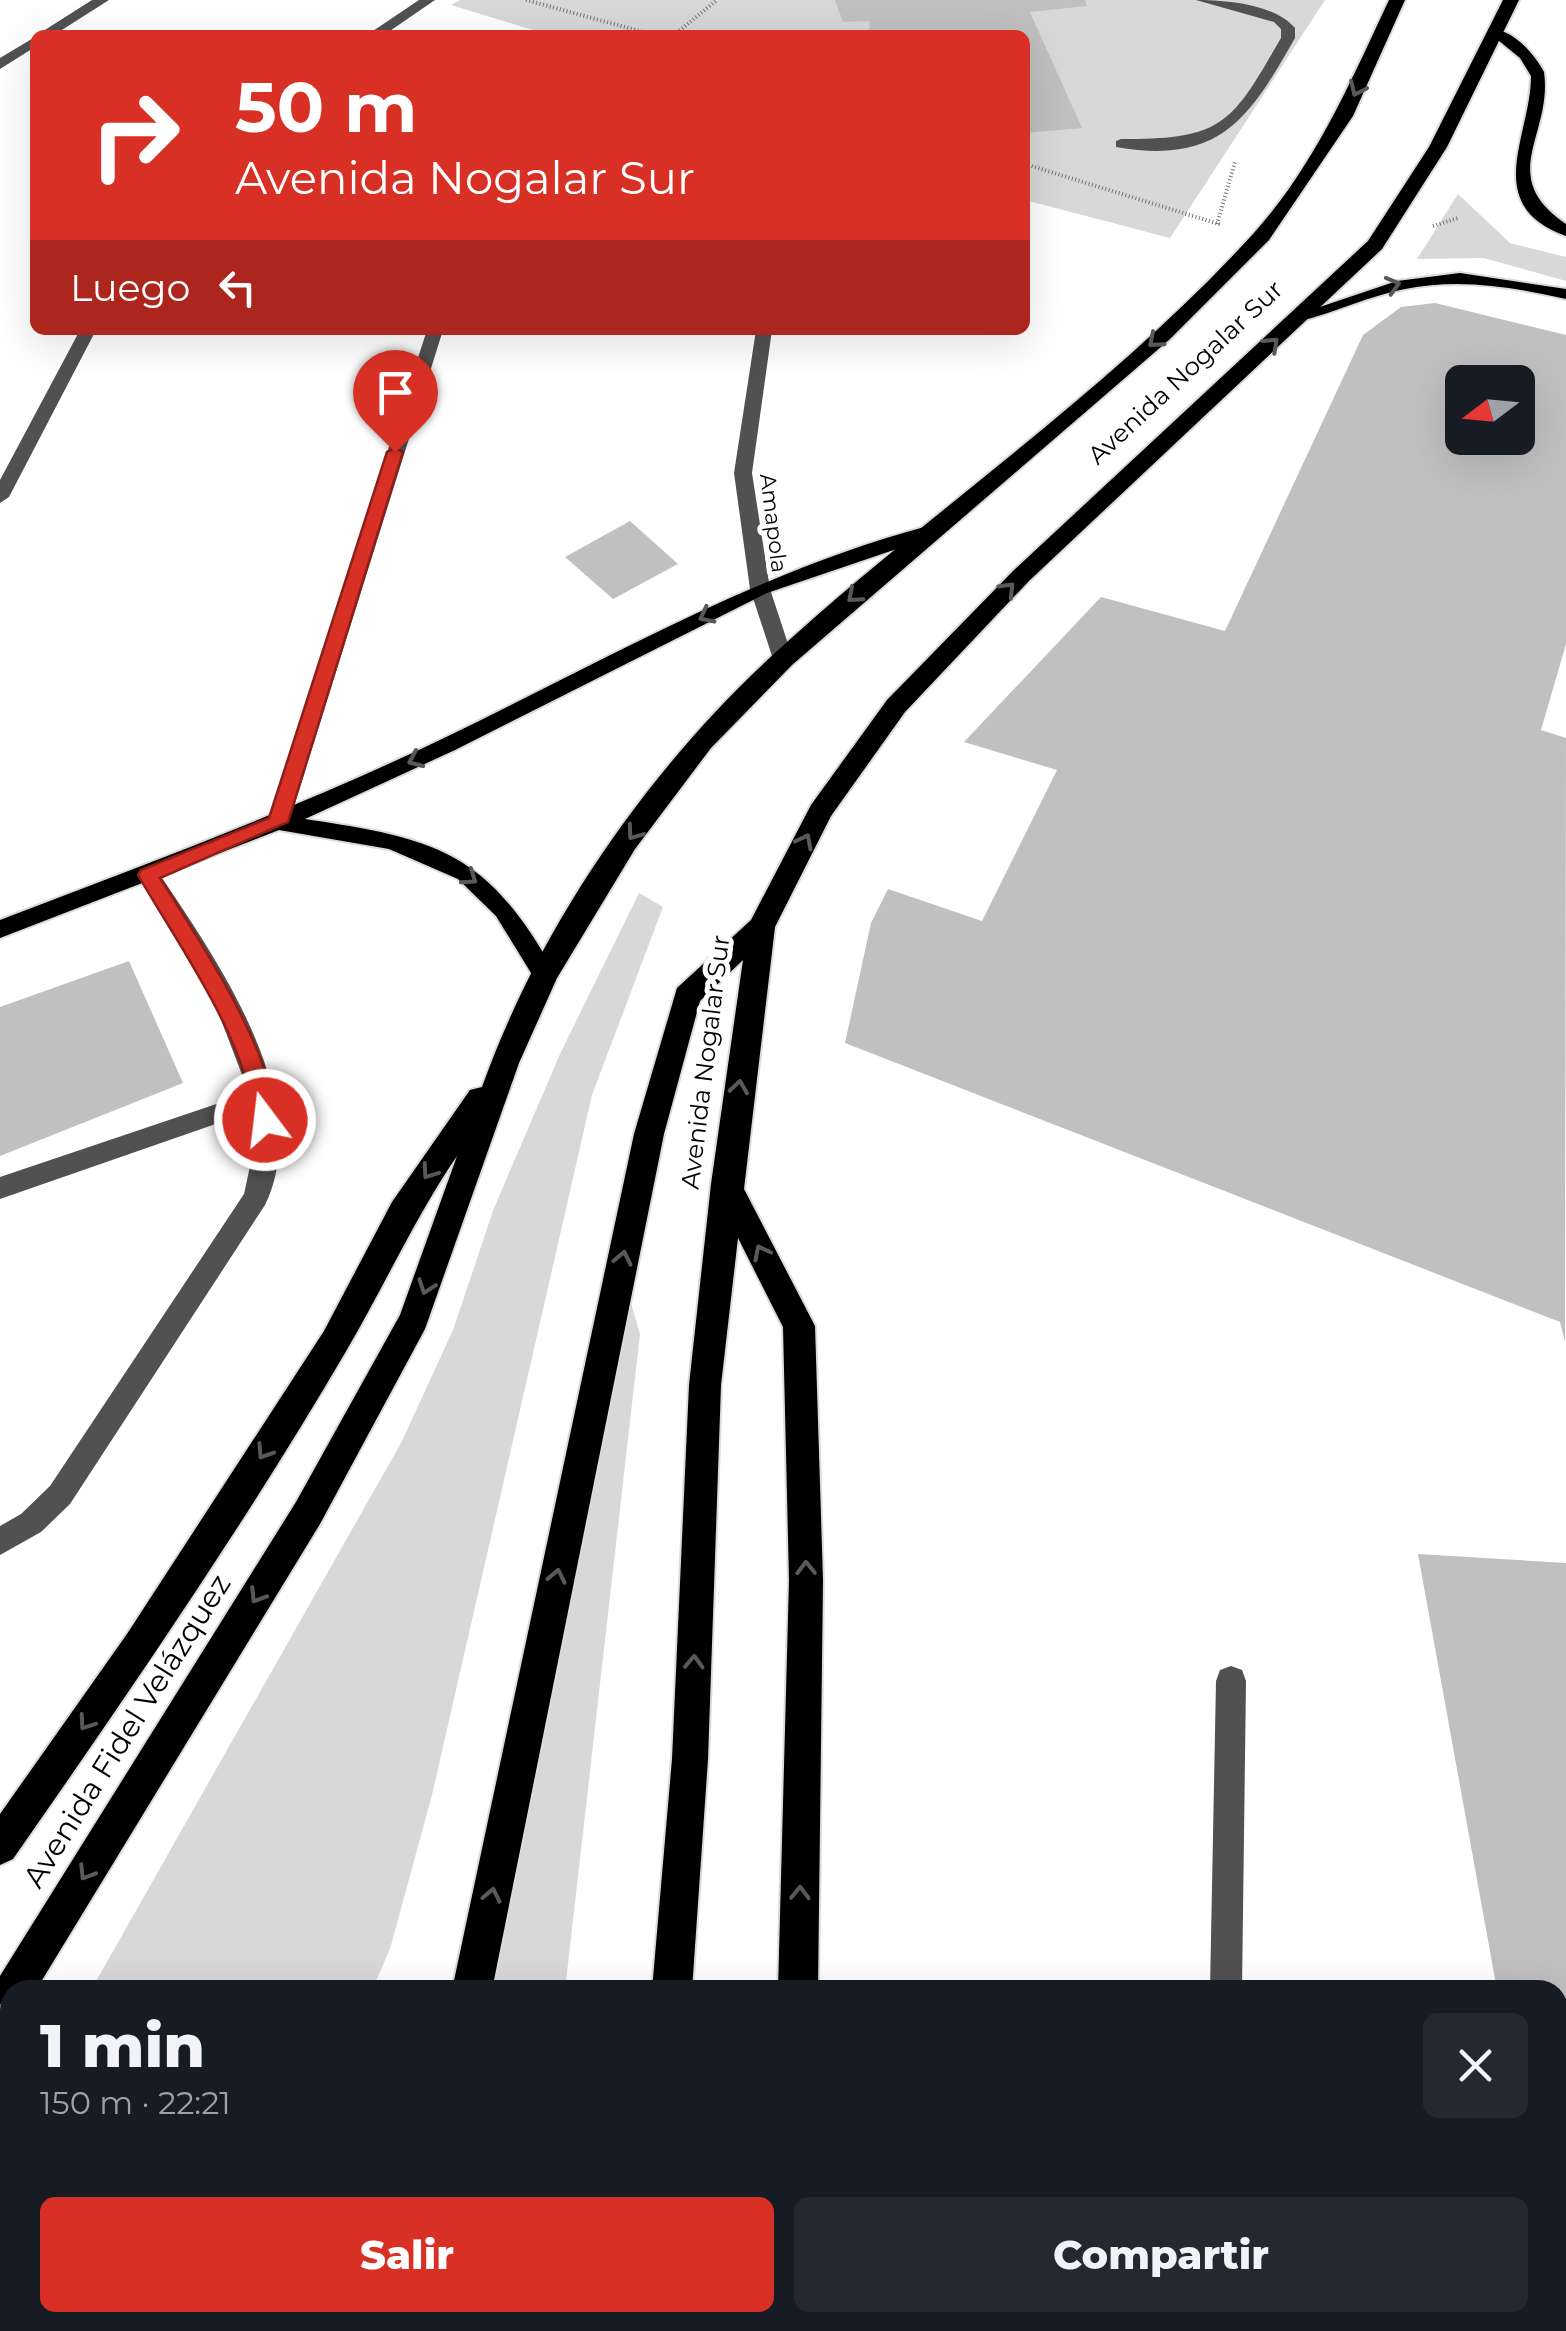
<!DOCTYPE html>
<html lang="es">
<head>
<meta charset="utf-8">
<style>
  body { margin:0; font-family:Montserrat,sans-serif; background:#242831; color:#f1f3f6; height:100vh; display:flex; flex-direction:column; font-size:38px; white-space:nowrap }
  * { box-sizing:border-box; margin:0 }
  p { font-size:32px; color:#9ea1a6 }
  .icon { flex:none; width:55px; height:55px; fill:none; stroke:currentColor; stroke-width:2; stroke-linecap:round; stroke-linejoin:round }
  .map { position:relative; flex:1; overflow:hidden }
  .details { position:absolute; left:0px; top:1980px; width:1568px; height:352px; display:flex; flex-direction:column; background:#171b24; border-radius:30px 30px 0 0; box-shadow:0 10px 40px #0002 }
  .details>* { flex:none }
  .guide { position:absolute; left:30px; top:30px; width:1000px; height:305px; border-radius:15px; box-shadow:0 10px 40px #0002; background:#d93025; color:#fff; overflow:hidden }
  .needle { width:65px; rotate:254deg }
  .controls { position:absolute; left:1445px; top:365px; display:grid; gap:20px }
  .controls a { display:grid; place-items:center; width:90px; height:90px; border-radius:15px; background:#171b24; box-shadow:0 10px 40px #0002; font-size:50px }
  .pin { position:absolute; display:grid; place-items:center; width:85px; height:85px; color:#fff; margin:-102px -42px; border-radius:50% 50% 50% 0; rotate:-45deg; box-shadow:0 0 10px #0007 }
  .pin .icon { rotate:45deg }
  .me { position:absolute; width:110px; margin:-55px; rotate:345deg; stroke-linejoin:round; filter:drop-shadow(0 0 8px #0008) }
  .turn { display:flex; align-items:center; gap:35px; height:210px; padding:0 40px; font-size:45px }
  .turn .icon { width:130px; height:130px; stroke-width:2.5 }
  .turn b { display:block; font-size:70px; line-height:85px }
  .then { display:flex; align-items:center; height:95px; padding:0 40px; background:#0003; gap:20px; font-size:38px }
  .round { display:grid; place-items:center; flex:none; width:105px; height:105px; border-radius:15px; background:#242831 }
  .headline { display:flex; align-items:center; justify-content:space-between; height:170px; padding:0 40px }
  h1 { font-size:60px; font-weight:800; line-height:75px }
  .cta { display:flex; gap:20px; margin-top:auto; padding:20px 40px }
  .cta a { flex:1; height:115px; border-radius:15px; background:#d93025; color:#fff; font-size:40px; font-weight:800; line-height:115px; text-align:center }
  .cta a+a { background:#242831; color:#f1f3f6 }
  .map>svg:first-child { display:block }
</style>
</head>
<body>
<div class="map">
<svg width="1566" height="2331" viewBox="0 0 1566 2331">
  <rect width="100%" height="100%" fill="#fff"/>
  <!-- green -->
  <path fill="#d8d8d8" d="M 460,0 L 1325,0 L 1170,238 L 1025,200 L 1025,35 L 549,35 L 451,5 Z
    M 1458,194 L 1510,243 L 1566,257 L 1566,281 L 1484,258 L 1417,259 Z
    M 639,893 L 663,907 L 592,1095 L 432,1795 L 390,1949 L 372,1990 L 91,1990 L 401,1443 L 453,1330 L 494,1208 L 560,1054 Z
    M 624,1279 L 640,1334 L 565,1990 L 493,1990 Z
    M 10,2132 L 10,2322 L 213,2323 L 209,2331 L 0,2331 L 0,2150 Z"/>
  <!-- building -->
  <path fill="#c0c0c0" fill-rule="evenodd" d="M 835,0 L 1085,0 L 1087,6 L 1030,12 L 1082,128 L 1025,133 L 1025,35 L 975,35 L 974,30 L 870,33 L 869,21 L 843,22 Z
    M 1435,303 L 1566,335 L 1566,644 L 1541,730 L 1566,738 L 1565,1342 L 1560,1322 L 845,1043 L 871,923 L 888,889 L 982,921 L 1057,770 L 964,742 L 1101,597 L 1225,631 L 1363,335 L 1401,307 ZM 1462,382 L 1518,382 L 1518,438 L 1462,438 Z
    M 630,521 L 678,564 L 613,599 L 565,557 Z
    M 129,961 L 183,1083 L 0,1156 L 0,1007 Z
    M 1418,1554 L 1566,1563 L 1566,2331 L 1559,2331 L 1558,2320 L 1558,1990 L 1497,1990 Z"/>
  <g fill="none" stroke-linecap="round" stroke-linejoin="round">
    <defs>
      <path id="major" d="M 1493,30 C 1513,29 1535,55 1544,72 C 1553,135 1495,176 1566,224 L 1566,236 C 1480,205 1531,136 1531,76 L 1520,58 L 1493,36 Z
        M 1460,273 L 1566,289 L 1566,299 C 1512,287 1460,278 1405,289 C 1369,296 1336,312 1301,321 L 1293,316 L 1397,281 Z
        M 928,526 L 937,532 L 935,536 L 767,593 L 455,750 L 305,819 C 439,839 488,852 556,975 L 552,981 L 536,981 L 496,916 L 458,879 L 389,849 L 279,830 L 0,938 L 0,920 C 149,863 298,808 442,739 C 602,662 756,572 928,526 Z"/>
      <path id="highway" d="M 1389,0 L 1405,0 L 1353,116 L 1269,240 L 1169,340 L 792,665 L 711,748 L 635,849 L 557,978 L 519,1063 L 425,1329 L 320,1524 L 36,1990 L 10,1990 L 10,2008 L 0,2004 L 0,1976 L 296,1502 L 400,1315 L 457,1156 C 414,1219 384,1287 345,1353 C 243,1527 128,1694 13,1859 L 0,1865 L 0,1814 L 127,1634 L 324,1331 L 392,1202 L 470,1090 L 482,1087 C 540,925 649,768 776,652 C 931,510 1110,391 1253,234 C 1314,167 1351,81 1389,0 Z
        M 1503,0 L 1519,0 L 1447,147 L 1382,249 L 1029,581 L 905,712 L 831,816 L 775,927 L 744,1189 L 815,1326 L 823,1580 L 818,1990 L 778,1990 L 789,1580 L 783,1327 L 738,1238 L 721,1385 L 708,1759 L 692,1990 L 652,1990 L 672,1759 L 689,1385 L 711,1184 L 743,960 L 700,1001 L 664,1134 L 492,1990 L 452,1990 L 634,1134 L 677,988 L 751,920 L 811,805 L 887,700 L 1013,571 L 1368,241 L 1429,147 Z
        M 349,2322 L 392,2322 L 390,2331 L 346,2331 Z
        M 625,2322 L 669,2322 L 669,2331 L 625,2331 Z
        M 768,2322 L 812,2322 L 812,2331 L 768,2331 Z"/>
    </defs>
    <!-- major casing -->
    <use href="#major" stroke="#dbdbdb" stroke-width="4"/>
    <!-- highway casing -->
    <use href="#highway" stroke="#dbdbdb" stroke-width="4"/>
    <!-- path -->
    <path stroke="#737373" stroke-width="4" stroke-dasharray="1 2.5" stroke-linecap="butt" d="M 526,0 L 654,35
      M 674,35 L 717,0
      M 1025,164 L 1222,225
      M 1217,224 L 1235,162
      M 1433,226 L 1458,218"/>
    <!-- minor -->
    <path fill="#515151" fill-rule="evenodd" d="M 92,0 L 109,0 L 54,35 L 37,35 Z
      M 419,0 L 435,0 L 384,35 L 367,35 Z
      M 1196,0 C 1226,0 1275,4 1295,28 L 1295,38 C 1249,119 1220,165 1116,147 L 1116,141 L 1121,139 C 1224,140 1232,123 1281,38 L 1281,29 L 1274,22 Z
      M 35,37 L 35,47 L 0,69 L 0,58 Z
      M 80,330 L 96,330 L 9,497 L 0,503 L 0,480 Z
      M 427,330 L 443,330 L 289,822 L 278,830 L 270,828 L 267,822 Z
      M 756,330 L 772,330 L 752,473 L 770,589 L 793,659 L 783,666 L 773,659 L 750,589 L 734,473 Z
      M 148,867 L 156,869 C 213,954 317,1099 265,1205 L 70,1504 L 41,1532 L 0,1555 L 0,1526 L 21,1514 L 50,1486 L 244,1194 L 255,1143 L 253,1111 L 0,1199 L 0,1177 L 249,1093 L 215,1004 L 137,875 Z
      M 1231,1666 L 1242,1670 L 1246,1681 L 1242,1990 L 1210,1990 L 1216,1681 L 1220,1670 Z
      M 1207,2322 L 1243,2322 L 1244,2331 L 1208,2331 Z"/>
    <!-- major -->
    <use href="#major" fill="#000" fill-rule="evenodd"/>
    <!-- highway -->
    <use href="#highway" fill="#000" fill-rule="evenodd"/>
  </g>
  <!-- one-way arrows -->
  <defs><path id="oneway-chevron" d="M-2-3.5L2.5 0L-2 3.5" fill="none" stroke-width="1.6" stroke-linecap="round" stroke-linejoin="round" transform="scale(2.5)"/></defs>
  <g stroke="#595959">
    <use href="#oneway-chevron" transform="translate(1357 89) rotate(115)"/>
    <use href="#oneway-chevron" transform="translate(1393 285) rotate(-16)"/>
    <use href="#oneway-chevron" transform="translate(1155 341) rotate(139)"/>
    <use href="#oneway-chevron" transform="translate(1272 344) rotate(-43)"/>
    <use href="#oneway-chevron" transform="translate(1008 589) rotate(-46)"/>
    <use href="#oneway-chevron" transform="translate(854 596) rotate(139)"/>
    <use href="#oneway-chevron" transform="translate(706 616) rotate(153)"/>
    <use href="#oneway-chevron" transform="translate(415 760) rotate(156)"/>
    <use href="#oneway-chevron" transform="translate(634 833) rotate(126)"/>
    <use href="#oneway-chevron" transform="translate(805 841) rotate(-63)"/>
    <use href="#oneway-chevron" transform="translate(470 878) rotate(35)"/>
    <use href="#oneway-chevron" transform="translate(739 1087) rotate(-82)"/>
    <use href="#oneway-chevron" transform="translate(429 1172) rotate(125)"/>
    <use href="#oneway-chevron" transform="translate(761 1252) rotate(-117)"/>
    <use href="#oneway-chevron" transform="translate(623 1258) rotate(-78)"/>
    <use href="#oneway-chevron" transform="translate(426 1287) rotate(109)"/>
    <use href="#oneway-chevron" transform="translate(264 1452) rotate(123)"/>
    <use href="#oneway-chevron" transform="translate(806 1568) rotate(-91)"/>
    <use href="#oneway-chevron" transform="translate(557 1576) rotate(-78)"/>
    <use href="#oneway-chevron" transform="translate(257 1596) rotate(122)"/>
    <use href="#oneway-chevron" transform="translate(694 1662) rotate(-88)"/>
    <use href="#oneway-chevron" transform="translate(86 1723) rotate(125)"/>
    <use href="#oneway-chevron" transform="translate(86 1873) rotate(122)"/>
    <use href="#oneway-chevron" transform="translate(800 1893) rotate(-89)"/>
    <use href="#oneway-chevron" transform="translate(492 1895) rotate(-78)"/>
  </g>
  <!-- route -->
  <path fill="#d93025" stroke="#8d1f18" stroke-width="2.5" d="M 395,448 L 403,452 L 288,822 L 160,878 C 200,941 270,1046 276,1120 L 265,1129 L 254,1120 C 248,1041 177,943 138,875 L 141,870 L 269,818 L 387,452 Z"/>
  <g text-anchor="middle" stroke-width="10" stroke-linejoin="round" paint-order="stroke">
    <!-- far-street labels -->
    <g font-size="22" fill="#000" stroke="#fff">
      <text transform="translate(774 523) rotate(83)" y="8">Amapola</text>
    </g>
    <!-- street labels -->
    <g font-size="25" fill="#000" stroke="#fff">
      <text transform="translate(1185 372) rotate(-43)" y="9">Avenida Nogalar Sur</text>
      <text transform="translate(705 1062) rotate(-83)" y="9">Avenida Nogalar Sur</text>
    </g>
    <!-- near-street labels -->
    <g font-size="30" fill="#000" stroke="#fff">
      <text transform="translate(127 1731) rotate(-58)" y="10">Avenida Fidel Velázquez</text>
    </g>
  </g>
</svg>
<div class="controls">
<a><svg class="needle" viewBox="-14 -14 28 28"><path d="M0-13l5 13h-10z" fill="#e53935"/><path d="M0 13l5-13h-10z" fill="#9ea1a6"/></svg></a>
</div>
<div class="pin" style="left:395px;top:452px;background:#d93025"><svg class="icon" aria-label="arrive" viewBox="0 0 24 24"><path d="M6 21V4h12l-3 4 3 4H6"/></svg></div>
<svg class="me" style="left:265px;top:1120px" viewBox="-20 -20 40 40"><circle r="17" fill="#d93025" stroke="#fff" stroke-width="3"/><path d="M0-11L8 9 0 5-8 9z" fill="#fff"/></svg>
<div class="guide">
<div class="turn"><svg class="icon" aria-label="right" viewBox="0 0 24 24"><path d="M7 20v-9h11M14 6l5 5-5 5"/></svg><div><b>50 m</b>Avenida Nogalar Sur</div></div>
<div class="then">Luego<svg class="icon" aria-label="left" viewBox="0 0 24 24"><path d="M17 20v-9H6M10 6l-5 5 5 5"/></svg></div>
</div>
<section class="details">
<div class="headline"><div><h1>1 min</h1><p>150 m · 22:21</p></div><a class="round"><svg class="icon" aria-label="close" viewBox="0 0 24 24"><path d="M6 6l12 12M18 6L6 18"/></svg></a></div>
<div class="cta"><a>Salir</a><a>Compartir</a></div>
</section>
</div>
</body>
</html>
